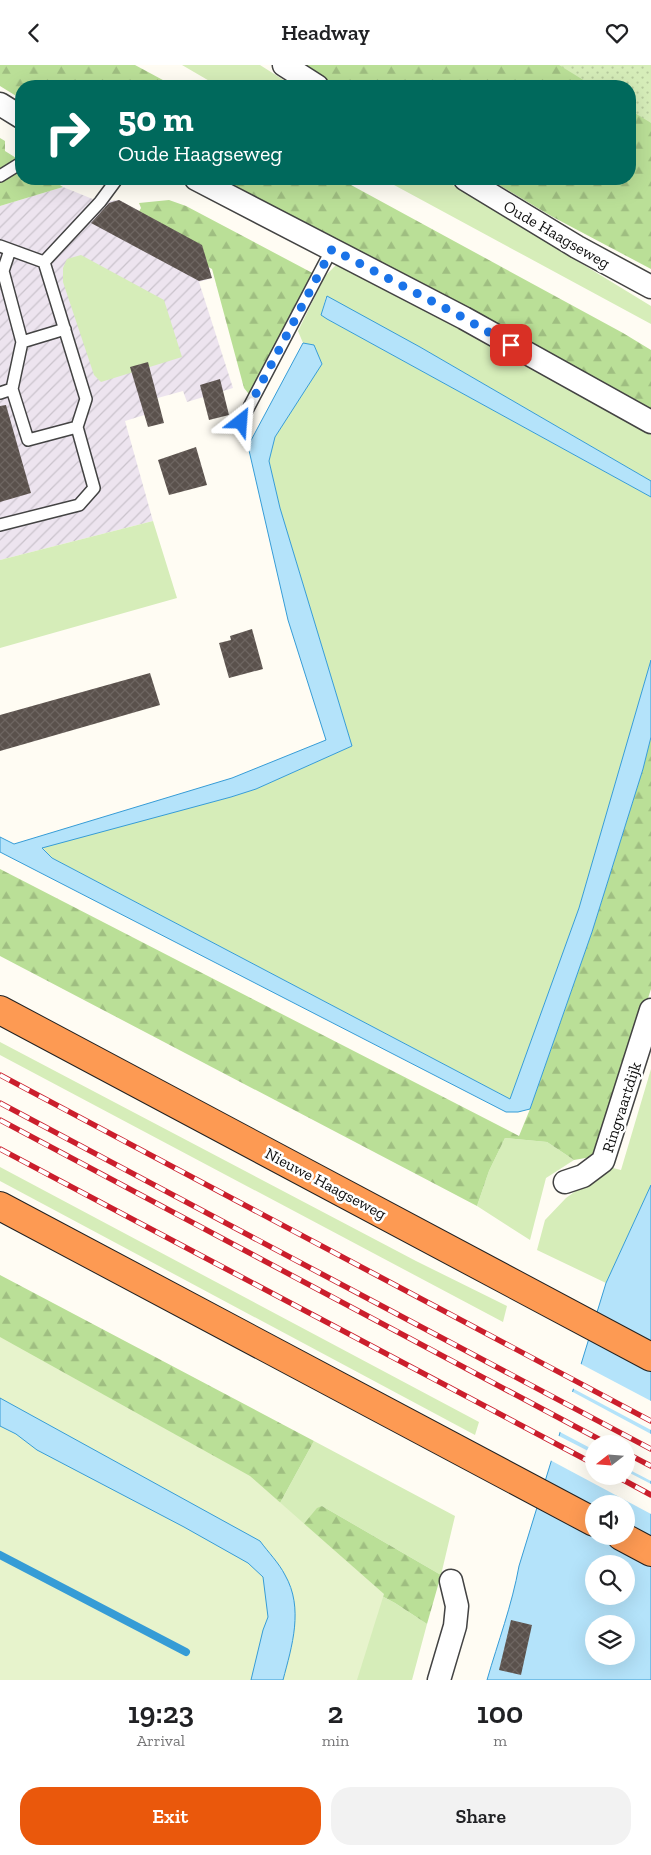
<!DOCTYPE html>
<html lang="en">
<head>
<meta charset="utf-8">
<style>
  body { margin:0; font-family:"Zilla Slab",serif; background:#f2f2f2; color:#202124; height:100vh; display:flex; flex-direction:column; font-size:19px; white-space:nowrap }
  * { box-sizing:border-box; margin:0 }
  p { font-size:16px; color:#757577 }
  .icon { flex:none; width:28px; height:28px; fill:none; stroke:currentColor; stroke-width:2; stroke-linecap:round; stroke-linejoin:round }
  .map { position:relative; height:1615px; overflow:hidden }
  .side { display:flex; flex-direction:column; background:#fff; flex:1 }
  .side>* { flex:none }
  .hud { position:absolute; left:15px; top:15px; width:621px; height:105px; border-radius:20px; box-shadow:0 5px 20px #0002; background:#00695c; color:#fff; overflow:hidden }
  .needle { width:32px; rotate:253deg }
  .tools { position:absolute; left:585px; top:1370px; display:grid; gap:10px }
  .tools a { display:grid; place-items:center; width:50px; height:50px; border-radius:50%; background:#fff; box-shadow:0 5px 20px #0002; font-size:25px }
  .pin { position:absolute; display:grid; place-items:center; width:42px; height:42px; color:#fff; margin:-21px; border-radius:10px; box-shadow:0 2px 8px #0006 }
  .me { position:absolute; width:55px; margin:-28px; rotate:28deg; stroke-linejoin:round; filter:drop-shadow(0 0 4px #0008) }
  .turn { display:flex; align-items:center; gap:18px; height:105px; padding:0 20px; font-size:22px }
  .turn .icon { width:65px; height:65px; stroke-width:2.5 }
  .turn b { display:block; font-size:35px; line-height:42px }
  .eta { display:flex; justify-content:space-evenly; align-items:center; height:85px; text-align:center }
  .eta b { font-size:30px; font-weight:600; line-height:35px }
  .primary-button { display:flex; gap:10px; margin-top:auto; padding:10px 20px }
  .primary-button a { flex:1; height:58px; border-radius:20px; background:#ea580c; color:#fff; font-size:20px; font-weight:600; line-height:58px; text-align:center }
  .primary-button a+a { background:#f2f2f2; color:#202124 }
  header { display:flex; justify-content:space-between; align-items:center; height:65px; padding:0 20px; background:#fff; font-size:22px; font-weight:600 }
  .map>svg:first-child { display:block }
</style>
</head>
<body>
<header><svg class="icon" aria-label="back" viewBox="0 0 24 24"><path d="M15 5l-7 7 7 7"/></svg>Headway<svg class="icon" aria-label="heart" viewBox="0 0 24 24"><path d="M12 20l-8-8c-3-5 5-10 8-4 3-6 11-1 8 4z"/></svg></header>
<div class="map">
<svg width="651" height="1615" viewBox="0 0 651 1615">
  <defs>
    <pattern id="industrial-furrows" width="10" height="10" patternUnits="userSpaceOnUse" patternTransform="scale(1.25)"><rect width="10" height="10" fill="#ede4ef"/><path d="M-1 1l2-2M0 10L10 0M9 11l2-2" fill="none" stroke="#cac3cc"/></pattern>
    <pattern id="forest-firs" width="22" height="20" patternUnits="userSpaceOnUse" patternTransform="scale(1.25)"><rect width="22" height="20" fill="#badf97"/><path d="M5 1l3.5 6h-7zM16 11l3.5 6h-7z" fill="#9fbe81"/></pattern>
    <pattern id="park-dots" width="8" height="8" patternUnits="userSpaceOnUse" patternTransform="scale(1.25)"><rect width="8" height="8" fill="#d6edb9"/><path d="M2 2h.1M6 6h.1" fill="none" stroke="#b7ca9e" stroke-width="1.8" stroke-linecap="round"/></pattern>
    <pattern id="building-cross-hatch" width="8" height="8" patternUnits="userSpaceOnUse" patternTransform="scale(1.25)"><rect width="8" height="8" fill="#5a514c"/><path d="M0 0l8 8M0 8l8-8" fill="none" stroke="#6d6561"/></pattern>
  </defs>
  <rect width="100%" height="100%" fill="#fffcf3"/>
  <!-- industrial -->
  <path fill="url(#industrial-furrows)" d="M 63,122 L 100,137 L 119,135 L 202,180 L 212,213 L 199,217 L 233,323 L 187,337 L 183,326 L 154,334 L 157,346 L 125,356 L 153,456 L 0,495 L 0,141 Z"/>
  <!-- grass -->
  <path fill="#d6edb9" d="M 182,0 L 260,0 L 293,21 L 218,21 Z
    M 383,114 L 443,114 L 651,241 L 651,259 Z
    M 81,190 L 164,235 L 182,292 L 101,317 L 94,310 L 63,217 L 63,203 L 67,194 Z
    M 337,199 L 406,233 L 651,368 L 651,416 L 420,282 L 326,232 L 321,250 L 327,254 L 651,432 L 651,595 L 579,843 L 510,1034 L 52,793 L 42,782 L 231,732 L 256,724 L 352,681 L 280,443 L 269,396 L 275,372 L 322,299 L 314,280 L 303,278 L 298,266 L 325,211 Z
    M 153,456 L 177,533 L 0,583 L 0,495 Z
    M 0,977 L 416,1196 L 507,1241 L 503,1257 L 0,990 Z
    M 651,1004 L 651,1120 L 606,1218 L 537,1185 L 545,1155 L 566,1133 L 609,1102 L 621,1105 Z
    M 505,1073 L 547,1077 L 574,1095 L 546,1113 L 530,1175 L 477,1141 L 489,1106 Z
    M 0,1102 L 479,1357 L 475,1370 L 0,1116 Z
    M 314,1376 L 455,1451 L 441,1510 L 322,1441 L 297,1467 L 274,1449 Z
    M 325,1501 L 395,1538 L 427,1559 L 412,1615 L 353,1615 Z"/>
  <!-- forest -->
  <path fill="url(#forest-firs)" d="M 0,0 L 135,0 L 174,21 L 21,21 L 21,34 L 0,21 Z
    M 304,0 L 651,0 L 651,204 L 551,151 L 489,114 L 630,114 L 630,21 L 336,21 Z
    M 0,73 L 5,76 L 5,86 L 21,96 L 21,114 L 50,114 L 63,122 L 0,141 Z
    M 217,114 L 340,114 L 623,268 L 651,285 L 651,346 Z
    M 169,135 L 186,141 L 320,212 L 252,333 L 244,323 L 212,204 L 130,162 L 141,143 L 139,138 Z
    M 651,672 L 651,924 L 597,1091 L 574,1095 L 547,1077 L 505,1073 L 489,1106 L 477,1141 L 0,891 L 0,804 L 519,1071 L 530,1044 L 592,867 L 643,704 Z
    M 0,1210 L 314,1376 L 274,1449 L 0,1300 Z
    M 322,1441 L 441,1510 L 427,1559 L 395,1538 L 325,1501 L 297,1467 L 317,1443 Z"/>
  <!-- park -->
  <path fill="url(#park-dots)" d="M 559,0 L 651,0 L 651,58 L 630,45 L 630,21 L 593,21 Z"/>
  <!-- pitch -->
  <path fill="#e7f3cc" d="M 0,1272 L 250,1411 L 384,1529 L 357,1615 L 0,1615 Z"/>
  <!-- water -->
  <path fill="#b4e3fa" stroke="#369cd6" fill-rule="evenodd" d="M 327,231 L 420,282 L 651,416 L 651,432 L 327,254 L 321,250 Z
    M 303,278 L 314,280 L 322,299 L 275,372 L 269,396 L 280,443 L 352,681 L 256,724 L 231,732 L 42,783 L 52,793 L 510,1034 L 579,843 L 651,595 L 651,672 L 643,704 L 592,867 L 530,1044 L 518,1047 L 506,1047 L 0,787 L 0,772 L 14,779 L 232,713 L 326,675 L 288,555 L 248,381 Z
    M 651,1120 L 651,1615 L 487,1615 C 498,1577 512,1540 519,1501 L 606,1218 ZM 594,1379 L 626,1379 L 626,1411 L 594,1411 ZM 594,1439 L 626,1439 L 626,1471 L 594,1471 ZM 594,1499 L 626,1499 L 626,1531 L 594,1531 ZM 594,1559 L 626,1559 L 626,1591 L 594,1591 Z
    M 0,1333 L 260,1476 C 268,1487 279,1498 285,1510 C 304,1543 292,1581 283,1615 L 251,1615 L 263,1565 L 268,1552 L 263,1512 L 248,1498 L 184,1462 L 37,1385 L 16,1369 L 0,1361 Z"/>
  <!-- pier -->
  <path fill="#fffcf3" d="M 579,1298 L 651,1336 L 651,1365 L 572,1323 Z
    M 571,1326 L 651,1369 L 651,1416 L 626,1403 L 626,1379 L 594,1379 L 594,1385 L 558,1366 Z
    M 557,1370 L 594,1389 L 594,1411 L 626,1411 L 626,1406 L 651,1419 L 651,1449 L 550,1395 Z"/>
  <g fill="none" stroke-linecap="round" stroke-linejoin="round">
    <!-- stream -->
    <path stroke="#369cd6" stroke-width="8" d="M 0,1490 L 186,1587"/>
  </g>
  <!-- building -->
  <path fill="url(#building-cross-hatch)" d="M 119,135 L 202,180 L 212,213 L 199,216 L 91,158 L 109,138 Z
    M 148,297 L 164,358 L 148,362 L 130,302 Z
    M 220,314 L 229,350 L 209,355 L 200,320 Z
    M 6,340 L 31,428 L 0,437 L 0,341 Z
    M 196,382 L 207,420 L 169,430 L 158,395 Z
    M 252,564 L 263,604 L 229,613 L 219,578 L 231,575 L 230,571 Z
    M 150,608 L 160,640 L 0,686 L 0,650 Z
    M 511,1555 L 532,1560 L 521,1610 L 499,1605 Z"/>
  <g fill="none" stroke-linecap="round" stroke-linejoin="round">
    <defs>
      <path id="service" d="M 0,111 L 21,98
        M 0,181 L 44,197
        M 10,185 L 3,206 L 22,277 L 12,324
        M 44,197 L 100,137 L 117,114
        M 22,277 L 65,264
        M 0,328 L 12,324 L 28,375 L 77,362
        M 241,357 L 332,184
        M 0,460 L 79,440 L 94,423 L 77,362 L 86,334 L 44,197"/>
      <path id="minor" d="M 284,0 L 317,21
        M 0,39 L 21,52
        M 196,114 L 464,253 L 651,357
        M 465,114 L 577,182 L 651,222
        M 565,1117 L 583,1111 L 603,1096 L 651,945
        M 439,1615 L 455,1561 L 457,1541 L 451,1516"/>
      <path id="motorway" d="M 0,945 L 651,1292
        M 0,1141 L 594,1457
        M 621,1471 L 651,1487"/>
    </defs>
    <!-- service casing -->
    <use href="#service" stroke="#434343" stroke-width="14"/>
    <!-- minor casing -->
    <use href="#minor" stroke="#434343" stroke-width="25"/>
    <!-- motorway casing -->
    <use href="#motorway" stroke="#212121" stroke-width="30"/>
    <!-- service -->
    <use href="#service" stroke="#fff" stroke-width="11"/>
    <!-- minor -->
    <use href="#minor" stroke="#fff" stroke-width="22"/>
    <!-- motorway -->
    <use href="#motorway" stroke="#fd9a53" stroke-width="28"/>
    <defs>
      <path id="rail" d="M 0,1010 L 651,1356
        M 0,1038 L 651,1384
        M 0,1055 L 608,1379
        M 0,1084 L 594,1399
        M 626,1388 L 651,1401
        M 616,1411 L 651,1430"/>
    </defs>
    <!-- rail casing -->
    <use href="#rail" stroke="#cb1e2c" stroke-width="5.5"/>
    <!-- rail -->
    <use href="#rail" stroke="#fff" stroke-width="4" stroke-dasharray="11" stroke-linecap="butt"/>
  </g>
  <g fill="none" stroke-linecap="round" stroke-linejoin="round">
    <!-- route -->
    <path stroke="#1a73e8" stroke-width="9" stroke-dasharray="0 16.2" d="M 241,357 L 332,184 L 464,253 L 511,280"/>
  </g>
  <g text-anchor="middle" stroke-width="5" stroke-linejoin="round" paint-order="stroke">
    <!-- street labels -->
    <g font-size="16" fill="#101010" stroke="#fff">
      <text transform="translate(557 169) rotate(30)" y="6">Oude Haagseweg</text>
      <text transform="translate(621 1042) rotate(-72)" y="6">Ringvaartdijk</text>
      <text transform="translate(326 1118) rotate(28)" y="6">Nieuwe Haagseweg</text>
    </g>
  </g>
</svg>
<div class="tools">
<a><svg class="needle" viewBox="-14 -14 28 28"><path d="M0-13l5 13h-10z" fill="#e53935"/><path d="M0 13l5-13h-10z" fill="#757577"/></svg></a>
<a><svg class="icon" aria-label="sound" viewBox="0 0 24 24"><path d="M4 9h4l5-4v14l-5-4H4zM17 9q2 3 0 6"/></svg></a>
<a><svg class="icon" aria-label="search" viewBox="0 0 24 24"><circle cx="10" cy="10" r="6"/><path d="M15 15l6 6"/></svg></a>
<a><svg class="icon" aria-label="layers" viewBox="0 0 24 24"><path d="M12 4l9 5-9 5-9-5zM3 14l9 5 9-5"/></svg></a>
</div>
<div class="pin" style="left:511px;top:280px;background:#d93025"><svg class="icon" aria-label="arrive" viewBox="0 0 24 24"><path d="M6 21V4h12l-3 4 3 4H6"/></svg></div>
<svg class="me" style="left:241px;top:357px" viewBox="-20 -20 40 40"><path d="M0-17L14 15 0 8-14 15z" fill="#1a73e8" stroke="#fff" stroke-width="4"/></svg>
<div class="hud">
<div class="turn"><svg class="icon" aria-label="right" viewBox="0 0 24 24"><path d="M7 20v-9h11M14 6l5 5-5 5"/></svg><div><b>50 m</b>Oude Haagseweg</div></div>
</div>
</div>
<section class="side">
<div class="eta">
<div><b>19:23</b><p>Arrival</p></div>
<div><b>2</b><p>min</p></div>
<div><b>100</b><p>m</p></div>
</div>
<div class="primary-button"><a>Exit</a><a>Share</a></div>
</section>
</body>
</html>
